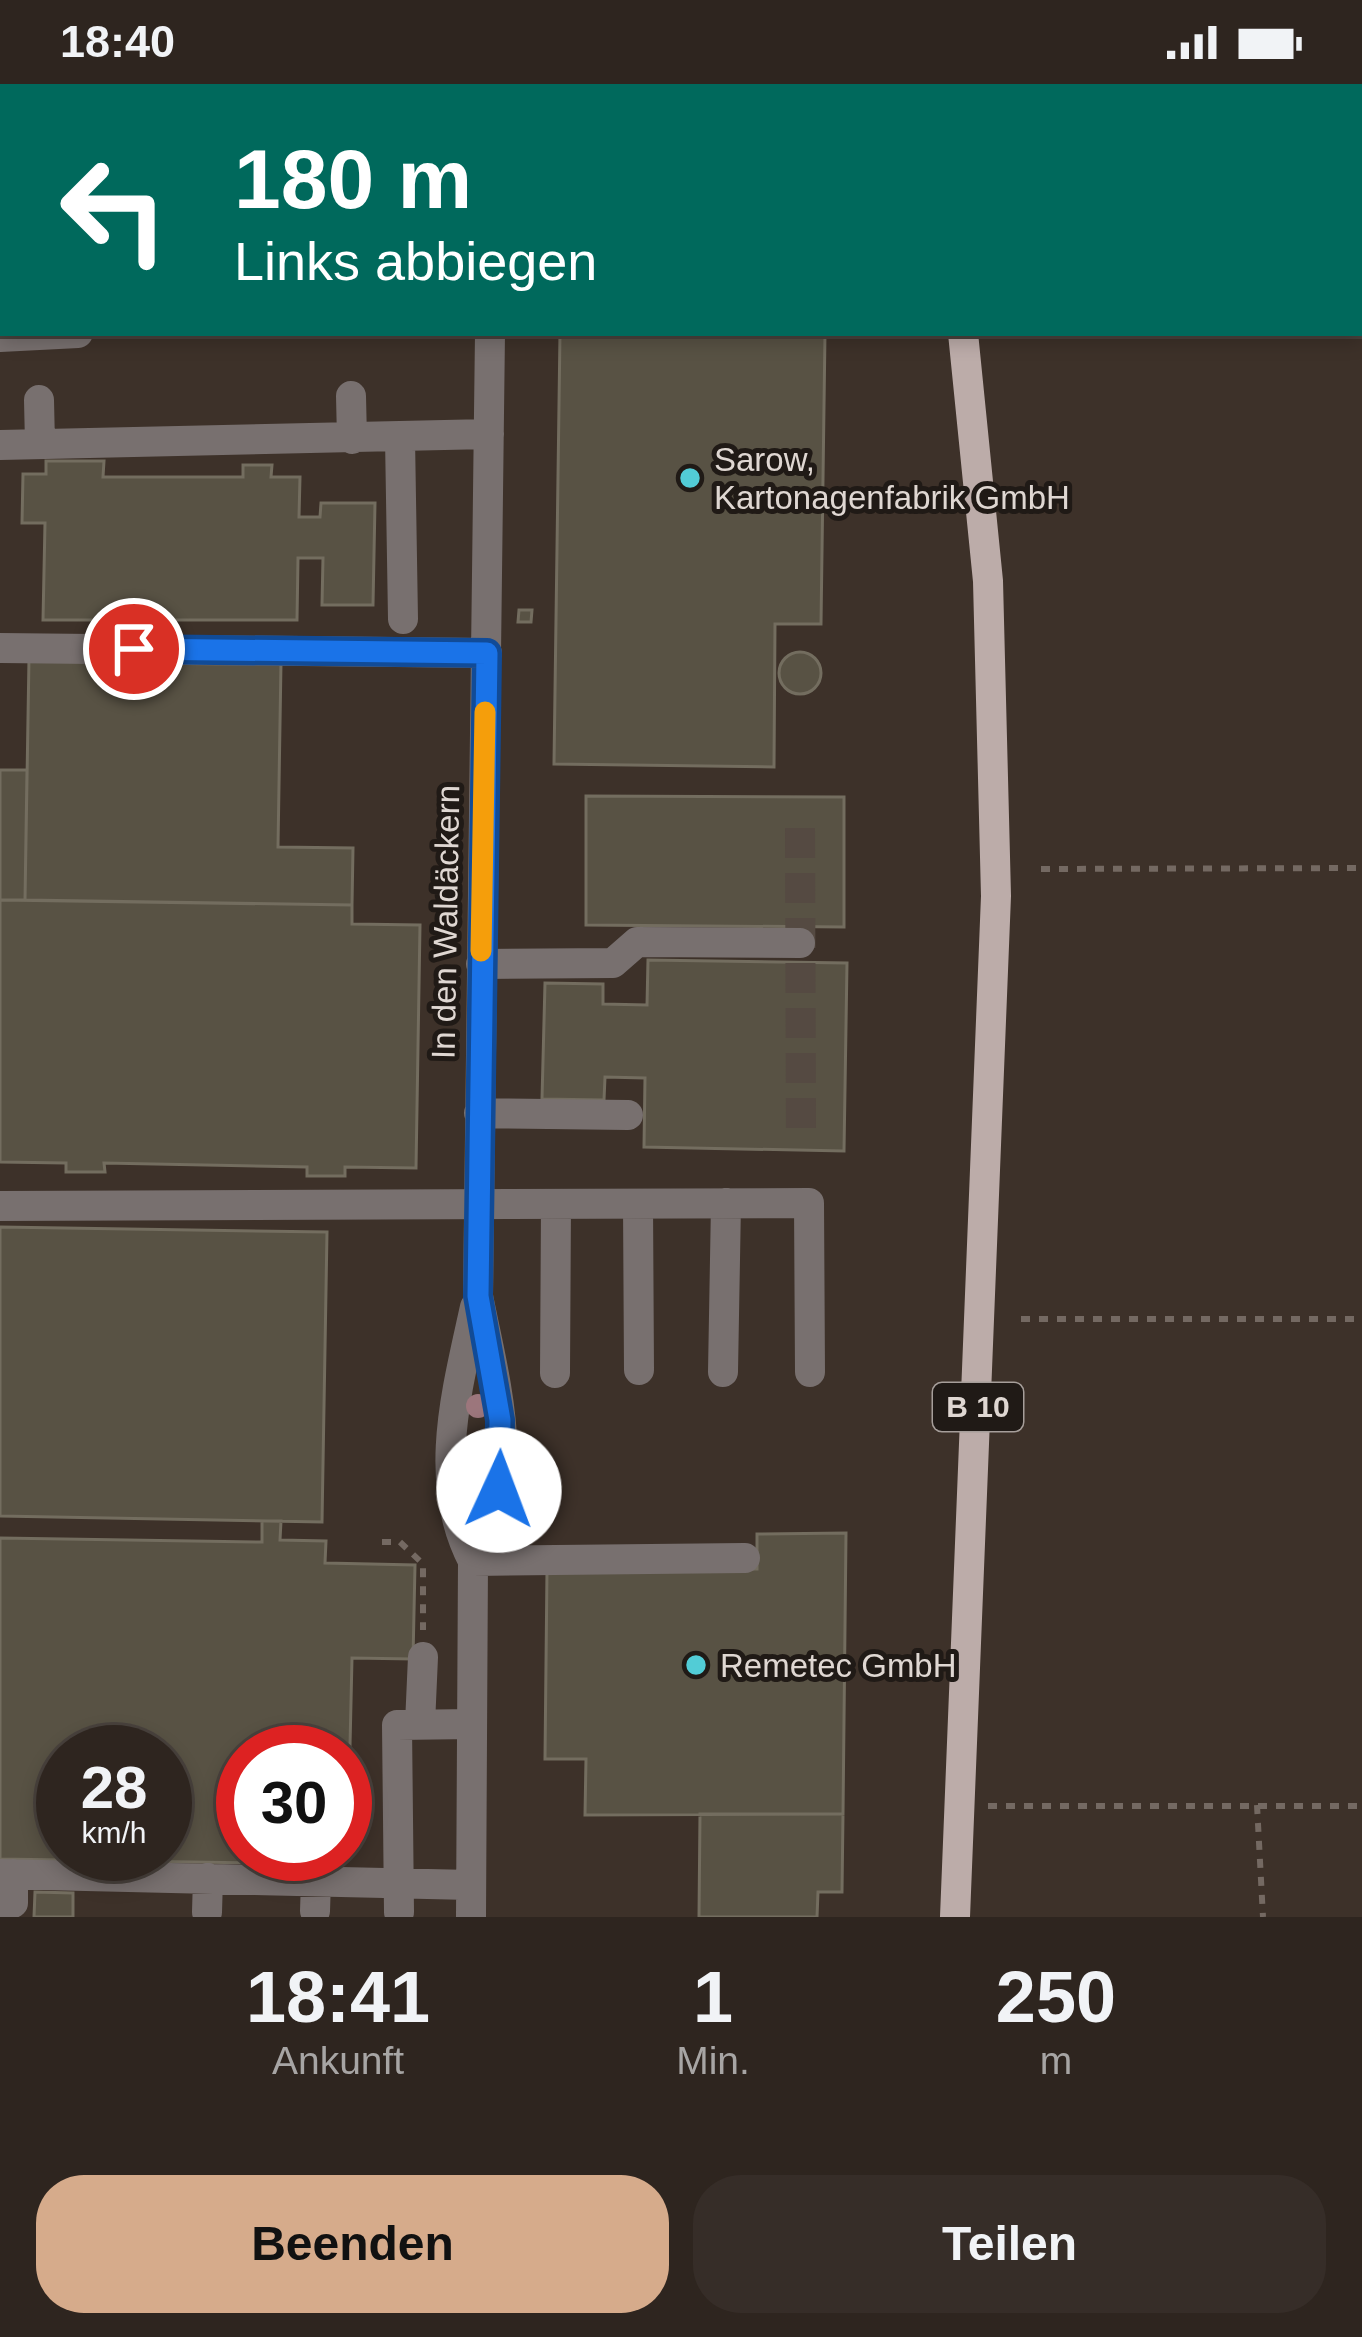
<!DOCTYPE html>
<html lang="de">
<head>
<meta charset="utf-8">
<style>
  body { margin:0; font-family:Arial,sans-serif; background:#362d28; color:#f1f3f6; height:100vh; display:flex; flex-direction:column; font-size:45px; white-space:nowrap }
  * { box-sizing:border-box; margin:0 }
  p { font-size:39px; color:#a7a5a4 }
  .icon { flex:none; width:66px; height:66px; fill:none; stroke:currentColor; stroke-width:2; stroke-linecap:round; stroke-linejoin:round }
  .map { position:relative; height:1833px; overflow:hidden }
  .details { display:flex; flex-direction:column; background:#2e251f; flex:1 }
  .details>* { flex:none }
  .guide { position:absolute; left:0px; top:0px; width:1362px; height:252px; box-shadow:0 6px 18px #0003,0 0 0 3px #49423d; background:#00695c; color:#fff; overflow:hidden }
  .speed { position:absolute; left:36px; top:1641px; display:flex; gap:24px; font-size:60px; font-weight:700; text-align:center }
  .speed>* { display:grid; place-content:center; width:156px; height:156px; border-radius:50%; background:#2e251f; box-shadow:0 6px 18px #0003,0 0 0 3px #49423d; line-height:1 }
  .speed small { font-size:30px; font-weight:400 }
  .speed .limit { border:18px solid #d22; background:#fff; color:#111 }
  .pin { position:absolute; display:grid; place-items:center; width:102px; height:102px; color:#fff; margin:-51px; border:6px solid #fff; border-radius:50%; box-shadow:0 3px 12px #0007 }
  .me { position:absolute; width:132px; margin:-66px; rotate:2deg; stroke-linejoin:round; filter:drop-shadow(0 0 9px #0008) }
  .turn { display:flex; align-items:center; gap:42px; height:252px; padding:0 36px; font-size:54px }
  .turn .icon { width:156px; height:156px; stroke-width:2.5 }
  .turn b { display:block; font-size:84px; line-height:102px }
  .eta { display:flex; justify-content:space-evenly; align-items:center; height:204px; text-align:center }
  .eta b { font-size:72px; font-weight:600; line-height:84px }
  .button { display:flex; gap:24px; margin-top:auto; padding:24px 36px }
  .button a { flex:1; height:138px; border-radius:48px; background:#d6ab8b; color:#111; font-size:48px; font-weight:600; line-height:138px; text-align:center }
  .button a+a { background:#362d28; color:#f1f3f6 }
  .status { display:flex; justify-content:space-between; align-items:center; height:84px; padding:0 60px; background:#2e251f; direction:ltr }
  .status svg { height:33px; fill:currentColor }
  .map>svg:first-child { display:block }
</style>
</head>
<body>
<div class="status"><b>18:40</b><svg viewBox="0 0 49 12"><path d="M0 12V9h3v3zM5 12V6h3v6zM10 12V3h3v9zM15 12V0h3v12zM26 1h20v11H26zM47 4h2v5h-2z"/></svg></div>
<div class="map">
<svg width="1362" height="1833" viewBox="0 0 1362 1833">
  <rect width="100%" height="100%" fill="#3d3129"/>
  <!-- building -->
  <path fill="#585244" stroke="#736d5f" stroke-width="3" fill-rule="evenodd" d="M 564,0 L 749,0 L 750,3 L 564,3 Z
    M 0,3 L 6,3 L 3,81 L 0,81 Z
    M 560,249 L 825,249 L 821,540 L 775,540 L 774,683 L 554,680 Z
    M 46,377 L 104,377 L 103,393 L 243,393 L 243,381 L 272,381 L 271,393 L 300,393 L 299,433 L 320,433 L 321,419 L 375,419 L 373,521 L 322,521 L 323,474 L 298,474 L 297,536 L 43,536 L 45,439 L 22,439 L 23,390 L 46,390 Z
    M 519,526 L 532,526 L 531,538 L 518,538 Z
    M779 589a21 21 0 1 1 42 0a21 21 0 1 1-42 0Z
    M 29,574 L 281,578 L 278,763 L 353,764 L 352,821 L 25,816 Z
    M 0,686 L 27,686 L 25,816 L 0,816 Z
    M 586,712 L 844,713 L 844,843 L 586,841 Z
    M 0,816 L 352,821 L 352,840 L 420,841 L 416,1084 L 345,1083 L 345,1092 L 307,1092 L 307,1083 L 104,1079 L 105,1088 L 66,1088 L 66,1079 L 0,1078 Z
    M 648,876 L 847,879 L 844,1067 L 644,1063 L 645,994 L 605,993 L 604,1016 L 542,1015 L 545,899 L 603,900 L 603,920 L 647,921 Z
    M 0,1143 L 327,1148 L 322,1438 L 0,1432 Z
    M 262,1437 L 281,1437 L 280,1456 L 326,1457 L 325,1479 L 415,1481 L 413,1575 L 352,1574 L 349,1706 L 345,1706 L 345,1668 L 243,1668 L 243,1770 L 320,1770 L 320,1780 L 0,1775 L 0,1454 L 262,1458 ZM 63,1668 L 165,1668 L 165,1770 L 63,1770 Z
    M 846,1449 L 843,1730 L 585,1731 L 586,1675 L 545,1675 L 547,1486 L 757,1485 L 757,1450 Z
    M 700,1730 L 843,1730 L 842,1808 L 818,1808 L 817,1833 L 699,1833 Z
    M 35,1808 L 73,1809 L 73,1833 L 34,1833 Z"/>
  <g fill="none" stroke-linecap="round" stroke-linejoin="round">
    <!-- minor-tunnel -->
    <path stroke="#554a42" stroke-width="30" stroke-dasharray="30 15" stroke-linecap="butt" d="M 800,744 L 801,1050"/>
    <!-- path -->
    <path stroke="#746962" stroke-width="6" stroke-dasharray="9 9" stroke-linecap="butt" d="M 1251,0 L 1251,3
      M 1359,194 L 1362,193
      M 1041,785 L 1362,784
      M 1021,1235 L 1362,1235
      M 382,1458 L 400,1458 L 423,1480 L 423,1546
      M 1257,1721 L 1263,1833
      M 988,1722 L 1362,1722"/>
    <!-- minor -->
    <path stroke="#78706f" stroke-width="30" d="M 82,3 L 82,0
      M 492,3 L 492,0
      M 0,253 L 78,249
      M 351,312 L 352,355
      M 39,316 L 40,360
      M 400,354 L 403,535
      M 0,361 L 489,350
      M 0,564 L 487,569
      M 481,880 L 613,879 L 637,858 L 800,859
      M 479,1029 L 628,1031
      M 638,1120 L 639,1286
      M 0,1122 L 809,1119 L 810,1288
      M 723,1288 L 726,1119
      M 555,1289 L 556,1120
      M 473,1477 C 527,1405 494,1293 478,1212 L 490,249
      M 473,1477 L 745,1474
      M 420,1640 L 423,1573
      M 0,1790 L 471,1801
      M 0,1819 L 13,1819 L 13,1790
      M 315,1827 L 316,1796
      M 207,1828 L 208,1794
      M 399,1828 L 397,1641 L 472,1640
      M 471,1833 L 473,1477 C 431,1397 457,1306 475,1223"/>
    <!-- major -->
    <path stroke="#bcaca9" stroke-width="30" d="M 917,0 L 917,3
      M 955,1833 L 996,812 L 988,497 L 963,249"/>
  </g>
  <!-- trees -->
  <g fill="#9c767c">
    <circle cx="478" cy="1322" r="12"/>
    <circle cx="477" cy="1369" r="12"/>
    <circle cx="475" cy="1418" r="12"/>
  </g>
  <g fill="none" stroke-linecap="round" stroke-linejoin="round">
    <defs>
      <path id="route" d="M 134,565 L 487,569 L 478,1212 L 500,1336 L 499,1406"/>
    </defs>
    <!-- route casing -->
    <use href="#route" stroke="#114b97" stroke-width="30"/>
    <!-- route -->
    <use href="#route" stroke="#1a73e8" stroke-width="21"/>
    <!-- slow -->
    <path stroke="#f59e0b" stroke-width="21" d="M 481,867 L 485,628"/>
  </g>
  <!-- markers -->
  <g fill="#52ccd6" stroke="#201a16" stroke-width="4.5">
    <circle cx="690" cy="394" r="12"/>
    <circle cx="696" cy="1581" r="12"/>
  </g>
  <g text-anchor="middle" stroke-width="10" stroke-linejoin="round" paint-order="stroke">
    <!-- shield labels -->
    <rect fill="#201a16" stroke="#a69e9a" stroke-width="3" x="933" y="1299" width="90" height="48" rx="9"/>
    <g font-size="30" font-weight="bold" fill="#dfd7d2">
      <text x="978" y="1333">B 10</text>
    </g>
    <!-- poi labels -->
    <g font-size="33" fill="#dfd7d2" stroke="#201a16" text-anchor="start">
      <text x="714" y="387">Sarow,<tspan x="714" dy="38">Kartonagenfabrik GmbH</tspan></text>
      <text x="720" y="1593">Remetec GmbH</text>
    </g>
    <!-- street labels -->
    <g font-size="33" fill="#dfd7d2" stroke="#201a16">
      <text transform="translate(445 838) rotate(-89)" y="12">In den Waldäckern</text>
    </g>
  </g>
</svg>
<div class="speed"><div>28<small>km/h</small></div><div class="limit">30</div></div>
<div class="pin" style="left:134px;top:565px;background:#d93025"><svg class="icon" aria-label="arrive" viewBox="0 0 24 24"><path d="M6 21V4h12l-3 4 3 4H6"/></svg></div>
<svg class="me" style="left:499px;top:1406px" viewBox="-20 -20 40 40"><circle r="19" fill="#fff"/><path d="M0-13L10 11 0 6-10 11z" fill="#1a73e8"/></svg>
<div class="guide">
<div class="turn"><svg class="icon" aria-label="left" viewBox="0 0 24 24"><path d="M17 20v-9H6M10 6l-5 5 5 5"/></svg><div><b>180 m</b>Links abbiegen</div></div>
</div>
</div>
<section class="details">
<div class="eta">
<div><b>18:41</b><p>Ankunft</p></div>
<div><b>1</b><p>Min.</p></div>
<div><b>250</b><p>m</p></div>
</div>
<div class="button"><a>Beenden</a><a>Teilen</a></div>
</section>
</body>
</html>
